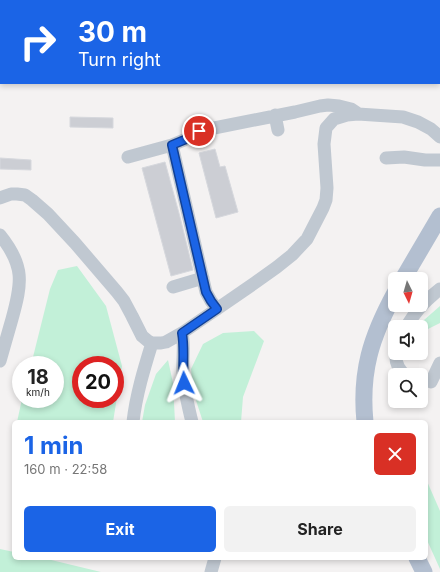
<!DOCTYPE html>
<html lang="en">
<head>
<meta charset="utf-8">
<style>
  body { margin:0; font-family:Inter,sans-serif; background:#f2f2f2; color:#222; height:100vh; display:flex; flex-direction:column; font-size:15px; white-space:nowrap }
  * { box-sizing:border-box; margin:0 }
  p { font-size:13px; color:#767676 }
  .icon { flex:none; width:22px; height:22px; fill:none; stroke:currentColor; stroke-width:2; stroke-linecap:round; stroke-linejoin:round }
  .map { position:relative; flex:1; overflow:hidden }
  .details { position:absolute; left:12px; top:420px; width:416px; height:140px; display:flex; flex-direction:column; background:#fff; border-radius:6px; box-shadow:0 2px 6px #0003 }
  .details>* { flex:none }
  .top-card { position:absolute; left:0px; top:0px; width:440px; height:84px; box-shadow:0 2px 6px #0003; background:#1b64e6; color:#fff; overflow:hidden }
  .needle { width:26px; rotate:175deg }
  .tools { position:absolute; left:388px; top:272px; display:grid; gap:8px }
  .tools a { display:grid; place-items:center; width:40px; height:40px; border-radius:6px; background:#fff; box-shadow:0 2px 6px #0003; font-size:20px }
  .speed { position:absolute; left:12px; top:356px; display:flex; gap:8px; font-size:20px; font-weight:700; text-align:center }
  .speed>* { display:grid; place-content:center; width:52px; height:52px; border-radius:50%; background:#fff; box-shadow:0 2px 6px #0003; line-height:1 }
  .speed small { font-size:10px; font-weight:400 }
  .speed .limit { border:6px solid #d22; background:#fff; color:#111 }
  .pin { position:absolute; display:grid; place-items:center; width:34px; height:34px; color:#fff; margin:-17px; border:2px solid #fff; border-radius:50%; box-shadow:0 1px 4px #0007 }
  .me { position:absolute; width:44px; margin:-22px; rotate:358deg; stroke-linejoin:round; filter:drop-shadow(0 0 3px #0008) }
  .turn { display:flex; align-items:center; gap:14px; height:84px; padding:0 12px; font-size:18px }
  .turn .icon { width:52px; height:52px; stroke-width:2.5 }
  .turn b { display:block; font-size:28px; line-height:34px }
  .round { display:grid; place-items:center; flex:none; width:42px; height:42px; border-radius:6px; background:#f2f2f2 }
  .summary { display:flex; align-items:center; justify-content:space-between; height:68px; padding:0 12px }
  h1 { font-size:24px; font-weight:700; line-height:30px; color:#1b64e6 }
  .button { display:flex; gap:8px; margin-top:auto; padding:8px 12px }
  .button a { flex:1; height:46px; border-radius:6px; background:#1b64e6; color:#fff; font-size:16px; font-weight:700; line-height:46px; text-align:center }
  .button a+a { background:#f2f2f2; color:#222 }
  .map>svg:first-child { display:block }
</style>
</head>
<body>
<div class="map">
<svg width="440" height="572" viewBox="0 0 440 572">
  <rect width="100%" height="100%" fill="#f4f2f2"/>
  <!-- green -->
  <path fill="#c2f0d8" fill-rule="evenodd" d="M 0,0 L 187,0 L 185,1 L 1,1 L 1,72 L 0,71 Z
    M 77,266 L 106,306 L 122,366 L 113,422 L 17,422 L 22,399 L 55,399 L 55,365 L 31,365 L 50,289 L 58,270 ZM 81,365 L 115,365 L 115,399 L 81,399 Z
    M 440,306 L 440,323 L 422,332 L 421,331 L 421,327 L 416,327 Z
    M 254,331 L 264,341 L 243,397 L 241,422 L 203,422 L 193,391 L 191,369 L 203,344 L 223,333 Z
    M 168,360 L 173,383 L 175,422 L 142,422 L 145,405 L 156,374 Z
    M 426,479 L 440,511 L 440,569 L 426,538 Z
    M 0,549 L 14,552 L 14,558 L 43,558 L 101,572 L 0,572 Z"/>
  <!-- building -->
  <path fill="#ccced4" stroke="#d6d8dd" d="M 70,117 L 113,118 L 113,128 L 70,127 Z
    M 215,149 L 220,167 L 225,166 L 238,212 L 216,218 L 199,153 Z
    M 0,158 L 31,160 L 31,170 L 0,169 Z
    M 165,162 L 180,217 L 193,270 L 171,276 L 142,168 Z"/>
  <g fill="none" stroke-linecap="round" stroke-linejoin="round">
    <!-- minor -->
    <path stroke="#c0c8d1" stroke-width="13" d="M 275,115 L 278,130
      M 172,145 L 206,292 L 211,301 L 217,309
      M 128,157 L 172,145 L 184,140 L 199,131 L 295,112 L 320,106 L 328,105 L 339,106 L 351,109 L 357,113
      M 386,158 L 404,157 L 425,160 L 440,160
      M 0,198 L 11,194 L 17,194 L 25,195 L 32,200 L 48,214 L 75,243 L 117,292 L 124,301 L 132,316 L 142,336 L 148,341 L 152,343 L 161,343 L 166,342 L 182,333 L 256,282 L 277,267 L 292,255 L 307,239 L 323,208 L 326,200 L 327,188 L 324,144 L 326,128 L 334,119 L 347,115 L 358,114 L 403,117 L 418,122 L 431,129 L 440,137
      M 0,235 C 25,266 22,283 12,319 C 8,333 4,347 0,361
      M 173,287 L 203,278
      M 406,327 C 415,312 427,299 440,289
      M 182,333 C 185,346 182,360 183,373 C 184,390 188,406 192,422
      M 396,353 C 395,362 398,369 405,375
      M 431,382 L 440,363
      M 133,422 C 136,395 144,369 152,343
      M 211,572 L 215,558"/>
    <!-- major -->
    <path stroke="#b3bfd0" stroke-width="17" d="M 403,279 L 440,216
      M 365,422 C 360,372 371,337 395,293
      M 417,558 L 424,572"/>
  </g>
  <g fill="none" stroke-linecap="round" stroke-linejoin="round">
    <defs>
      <path id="route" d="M 184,383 C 182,366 185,349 182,333 L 217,309 L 211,301 L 206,292 L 172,145 L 184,140 L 199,131"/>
    </defs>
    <!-- route casing -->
    <use href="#route" stroke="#124196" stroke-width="10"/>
    <!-- route -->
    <use href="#route" stroke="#1b64e6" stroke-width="7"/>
  </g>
</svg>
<div class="tools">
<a><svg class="needle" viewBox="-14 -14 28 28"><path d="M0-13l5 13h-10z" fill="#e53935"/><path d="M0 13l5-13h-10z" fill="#767676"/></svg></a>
<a><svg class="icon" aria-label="sound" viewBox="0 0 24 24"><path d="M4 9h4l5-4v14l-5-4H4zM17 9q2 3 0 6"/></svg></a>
<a><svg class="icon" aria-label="search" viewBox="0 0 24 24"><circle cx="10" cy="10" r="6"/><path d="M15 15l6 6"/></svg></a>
</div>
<div class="speed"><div>18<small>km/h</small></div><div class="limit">20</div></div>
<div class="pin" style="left:199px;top:131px;background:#d93025"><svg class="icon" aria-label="arrive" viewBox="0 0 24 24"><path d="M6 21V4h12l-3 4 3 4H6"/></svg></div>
<svg class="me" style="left:184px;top:383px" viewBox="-20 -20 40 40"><path d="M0-17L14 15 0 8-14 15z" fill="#1b64e6" stroke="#fff" stroke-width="4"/></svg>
<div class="top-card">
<div class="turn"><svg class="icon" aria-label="right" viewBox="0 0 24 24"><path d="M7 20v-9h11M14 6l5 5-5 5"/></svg><div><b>30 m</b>Turn right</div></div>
</div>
<section class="details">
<div class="summary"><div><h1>1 min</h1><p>160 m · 22:58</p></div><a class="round" style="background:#d93025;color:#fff"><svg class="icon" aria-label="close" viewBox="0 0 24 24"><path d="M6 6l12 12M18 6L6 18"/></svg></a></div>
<div class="button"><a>Exit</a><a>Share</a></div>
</section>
</div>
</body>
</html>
